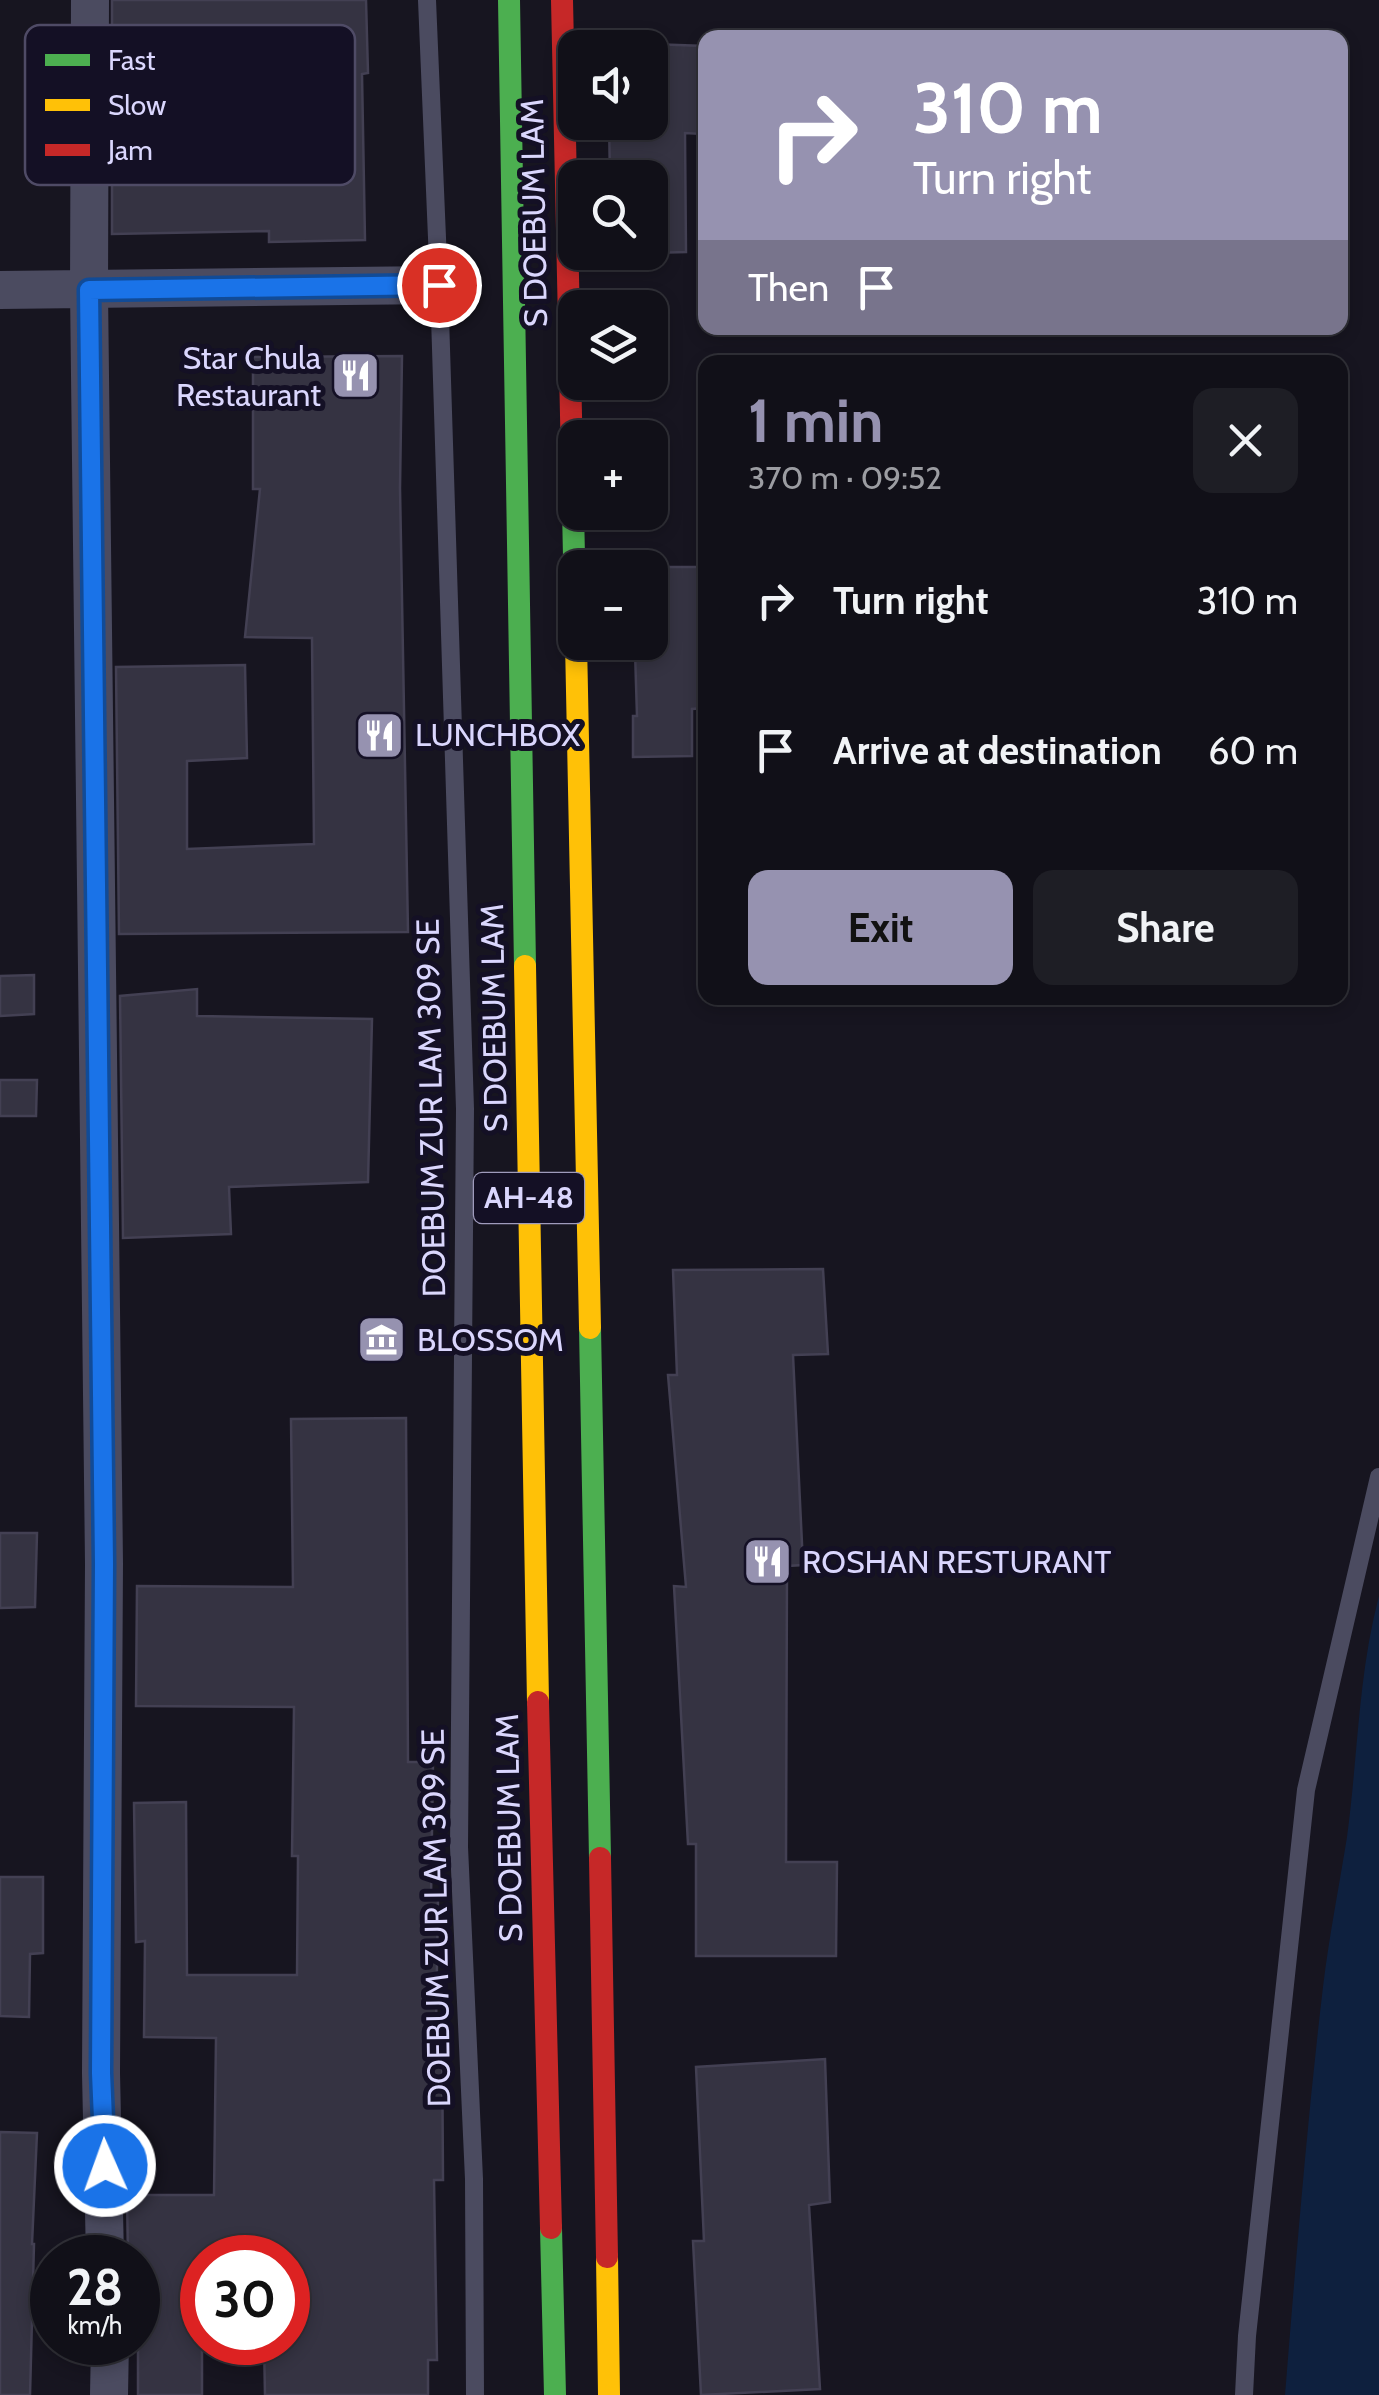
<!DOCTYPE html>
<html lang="en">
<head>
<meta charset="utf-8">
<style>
  body { margin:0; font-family:Cabin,sans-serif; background:#1e1e25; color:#f1f3f6; height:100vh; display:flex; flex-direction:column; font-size:38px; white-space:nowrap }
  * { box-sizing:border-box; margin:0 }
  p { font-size:32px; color:#9c9da2 }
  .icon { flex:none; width:55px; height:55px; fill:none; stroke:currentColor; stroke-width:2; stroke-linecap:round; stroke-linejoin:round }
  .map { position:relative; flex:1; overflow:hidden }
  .sheet { position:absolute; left:698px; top:355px; width:650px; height:650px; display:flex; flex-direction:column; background:#111018; border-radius:20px; box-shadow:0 5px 15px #0003,0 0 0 2px #303037 }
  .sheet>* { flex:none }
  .top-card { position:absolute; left:698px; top:30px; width:650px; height:305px; border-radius:20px; box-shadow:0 5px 15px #0003,0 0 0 2px #303037; background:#9692b0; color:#fff; overflow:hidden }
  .buttons { position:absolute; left:558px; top:30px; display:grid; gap:20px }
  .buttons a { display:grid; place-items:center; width:110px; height:110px; border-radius:20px; background:#111018; box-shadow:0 5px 15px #0003,0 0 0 2px #303037; font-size:50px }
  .speed { position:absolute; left:30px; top:2235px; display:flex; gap:20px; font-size:50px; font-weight:700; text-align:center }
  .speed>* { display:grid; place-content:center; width:130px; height:130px; border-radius:50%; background:#111018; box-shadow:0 5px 15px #0003,0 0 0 2px #303037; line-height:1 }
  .speed small { font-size:25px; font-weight:400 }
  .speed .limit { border:15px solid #d22; background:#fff; color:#111 }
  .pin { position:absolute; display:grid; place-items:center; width:85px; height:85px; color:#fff; margin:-42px; border:5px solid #fff; border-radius:50%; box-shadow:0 2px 10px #0007 }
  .me { position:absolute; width:110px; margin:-55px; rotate:358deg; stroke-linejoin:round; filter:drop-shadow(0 0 8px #0008) }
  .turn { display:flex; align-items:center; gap:35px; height:210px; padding:0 50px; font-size:45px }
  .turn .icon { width:130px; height:130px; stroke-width:2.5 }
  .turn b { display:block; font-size:70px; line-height:85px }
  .then { display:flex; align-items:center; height:95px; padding:0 50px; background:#0003; gap:20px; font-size:38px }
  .round { display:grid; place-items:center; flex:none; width:105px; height:105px; border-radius:20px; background:#1e1e25 }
  .head { display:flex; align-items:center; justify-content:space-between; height:170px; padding:0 50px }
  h1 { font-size:60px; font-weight:700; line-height:75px; color:#9692b0 }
  .button { display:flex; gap:20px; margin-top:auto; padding:20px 50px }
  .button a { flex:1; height:115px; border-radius:20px; background:#9692b0; color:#111; font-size:40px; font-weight:700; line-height:115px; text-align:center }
  .button a+a { background:#1e1e25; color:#f1f3f6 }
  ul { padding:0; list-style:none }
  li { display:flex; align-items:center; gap:30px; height:150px; padding:0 50px }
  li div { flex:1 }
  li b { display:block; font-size:38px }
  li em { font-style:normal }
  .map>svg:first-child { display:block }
</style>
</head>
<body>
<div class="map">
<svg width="1379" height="2395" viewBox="0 0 1379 2395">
  <rect width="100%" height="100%" fill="#171520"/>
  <!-- water -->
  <path fill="#0e203e" d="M 1379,1596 L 1379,2395 L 1285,2395 C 1296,2259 1307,2122 1323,1987 C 1329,1937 1339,1887 1347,1837 C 1358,1756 1358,1675 1379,1596 Z"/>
  <!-- building -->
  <path fill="#353342" stroke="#434053" stroke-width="2.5" d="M 112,0 L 366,0 L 368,73 L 362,74 L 365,240 L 269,242 L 269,231 L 112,234 Z
    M 650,44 L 705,46 L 702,134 L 685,133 L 686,252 L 650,253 L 650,178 L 610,178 L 609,122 L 650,122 Z
    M 402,356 L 400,488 L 408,932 L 119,934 L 116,667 L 245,665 L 247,758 L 187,761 L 187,849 L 314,844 L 312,638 L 245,637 L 260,489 L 253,489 L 253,357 Z
    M 660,567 L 705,567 L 704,708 L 692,709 L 692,756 L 633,757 L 633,716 L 637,716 L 635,651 L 660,650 Z
    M 34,975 L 34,1014 L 0,1016 L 0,976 Z
    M 197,989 L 197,1016 L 372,1019 L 368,1182 L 229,1187 L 231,1234 L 123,1238 L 120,996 Z
    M 0,1080 L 37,1080 L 36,1116 L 0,1116 Z
    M 823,1269 L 828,1354 L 793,1355 L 803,1565 L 787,1566 L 786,1862 L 837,1862 L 836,1956 L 696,1956 L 696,1844 L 688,1844 L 674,1586 L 686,1587 L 668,1375 L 677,1375 L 673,1270 Z
    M 406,1418 L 408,1762 L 433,1762 L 431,1899 L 438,1899 L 436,2029 L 442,2029 L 443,2180 L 434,2180 L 437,2360 L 428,2360 L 428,2395 L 265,2395 L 264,2342 L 288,2342 L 288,2258 L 202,2258 L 202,2395 L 138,2395 L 138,2258 L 128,2258 L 127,2195 L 214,2195 L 216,2038 L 144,2037 L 145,1941 L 136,1942 L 134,1803 L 186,1802 L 187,1975 L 297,1975 L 298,1856 L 292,1856 L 294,1707 L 136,1706 L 137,1586 L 293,1587 L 291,1419 Z
    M 0,1533 L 37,1533 L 35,1607 L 0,1608 Z
    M 0,1877 L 43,1877 L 43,1953 L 30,1954 L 29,2017 L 0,2016 Z
    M 825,2059 L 830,2202 L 809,2205 L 820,2389 L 701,2395 L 693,2241 L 704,2241 L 696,2067 Z
    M 0,2132 L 37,2133 L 32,2244 L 34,2244 L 30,2395 L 0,2395 Z"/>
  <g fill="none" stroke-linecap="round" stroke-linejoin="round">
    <!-- lane -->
    <path stroke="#4b4b60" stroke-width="18" d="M 427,0 L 439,285 L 465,1109 L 459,1847 L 474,2179 L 475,2395
      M 1244,2395 L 1247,2336 L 1306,1790 L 1379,1477"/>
    <!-- street -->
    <path stroke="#4b4b60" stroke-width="38" d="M 90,0 L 89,290 L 104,1564 L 101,2073 L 105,2258
      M 0,290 L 439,285
      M 109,2395 L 110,2342"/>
    <!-- fast -->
    <path stroke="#4caf50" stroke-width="22" d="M 509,0 L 525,966
      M 572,461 L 575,605
      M 590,1328 L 600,1858
      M 551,2228 L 555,2395"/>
    <!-- slow -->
    <path stroke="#ffc107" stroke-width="22" d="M 576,642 L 590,1328
      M 525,966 L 538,1702
      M 607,2257 L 609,2395"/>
    <!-- jam -->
    <path stroke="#c62828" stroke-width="22" d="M 562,0 L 572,461
      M 538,1702 L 551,2228
      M 600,1858 L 607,2257"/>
  </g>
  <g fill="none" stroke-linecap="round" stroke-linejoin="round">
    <defs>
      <path id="route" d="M 105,2166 L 101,2073 L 104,1564 L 89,290 L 439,285"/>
    </defs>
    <!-- route casing -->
    <use href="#route" stroke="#114b97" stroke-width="25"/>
    <!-- route -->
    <use href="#route" stroke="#1a73e8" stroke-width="18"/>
  </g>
  <!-- icons -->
  <defs>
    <symbol id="restaurant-square" viewBox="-11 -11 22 22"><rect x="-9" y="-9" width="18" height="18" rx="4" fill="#9692b0" stroke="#141025"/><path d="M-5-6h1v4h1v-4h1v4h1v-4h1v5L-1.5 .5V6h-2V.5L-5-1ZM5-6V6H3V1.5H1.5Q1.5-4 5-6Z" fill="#fff"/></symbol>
    <symbol id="museum-square" viewBox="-11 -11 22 22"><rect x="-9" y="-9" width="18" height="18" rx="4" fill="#9692b0" stroke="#141025"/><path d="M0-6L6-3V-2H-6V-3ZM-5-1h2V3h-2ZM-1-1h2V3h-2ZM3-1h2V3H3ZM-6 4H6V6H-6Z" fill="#fff"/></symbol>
  </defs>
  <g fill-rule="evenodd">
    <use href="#restaurant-square" x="328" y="348" width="55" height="55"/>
    <use href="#restaurant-square" x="352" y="708" width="55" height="55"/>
    <use href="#museum-square" x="354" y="1312" width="55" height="55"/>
    <use href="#restaurant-square" x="740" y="1534" width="55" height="55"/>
  </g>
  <g text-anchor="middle" stroke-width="10" stroke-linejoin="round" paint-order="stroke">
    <!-- shield labels -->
    <rect fill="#141025" stroke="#9f9bbc" stroke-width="2.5" x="474" y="1173" width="110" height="50" rx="8"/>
    <g font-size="30" font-weight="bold" fill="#dad6fd">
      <text x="529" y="1208">AH-48</text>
    </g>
    <!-- street labels -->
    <g font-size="32" fill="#dad6fd" stroke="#141025">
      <text transform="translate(534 213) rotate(-91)" y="11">S DOEBUM LAM</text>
      <text transform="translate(494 1018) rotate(-91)" y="11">S DOEBUM LAM</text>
      <text transform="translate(431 1108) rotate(-91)" y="11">DOEBUM ZUR LAM 309 SE</text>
      <text transform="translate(509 1828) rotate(-91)" y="11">S DOEBUM LAM</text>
      <text transform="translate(436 1918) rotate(-91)" y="11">DOEBUM ZUR LAM 309 SE</text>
    </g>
    <!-- poi labels -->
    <g font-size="32" fill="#dad6fd" stroke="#141025" text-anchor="start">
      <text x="321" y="369" text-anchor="end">Star Chula<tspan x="321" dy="37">Restaurant</tspan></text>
      <text x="415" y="746">LUNCHBOX</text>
      <text x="417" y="1351">BLOSSOM</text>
      <text x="802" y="1573">ROSHAN RESTURANT</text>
    </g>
  </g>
  <!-- legend -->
  <rect x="25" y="25" width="330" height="160" rx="15" fill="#141025" stroke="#4f4b66" stroke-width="2.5"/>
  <rect x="45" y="54" width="45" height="12" fill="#4caf50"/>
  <rect x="45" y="99" width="45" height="12" fill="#ffc107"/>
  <rect x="45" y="144" width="45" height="12" fill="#c62828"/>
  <g font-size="28" fill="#dad6fd">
    <text x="108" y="70">Fast</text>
    <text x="108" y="115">Slow</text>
    <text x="108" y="160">Jam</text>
  </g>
</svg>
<div class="buttons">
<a><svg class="icon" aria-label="sound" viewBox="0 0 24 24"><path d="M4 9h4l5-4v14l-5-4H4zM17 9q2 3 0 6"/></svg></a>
<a><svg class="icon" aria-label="search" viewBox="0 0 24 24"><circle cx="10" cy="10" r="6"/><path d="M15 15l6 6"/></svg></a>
<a><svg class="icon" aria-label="layers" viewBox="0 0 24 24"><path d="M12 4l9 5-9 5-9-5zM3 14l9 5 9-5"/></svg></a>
<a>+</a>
<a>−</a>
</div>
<div class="speed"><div>28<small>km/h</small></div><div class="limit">30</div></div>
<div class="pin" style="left:439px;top:285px;background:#d93025"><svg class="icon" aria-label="arrive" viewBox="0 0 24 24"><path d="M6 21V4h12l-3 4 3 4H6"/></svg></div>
<svg class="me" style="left:105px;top:2166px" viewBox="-20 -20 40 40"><circle r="17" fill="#1a73e8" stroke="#fff" stroke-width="3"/><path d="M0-11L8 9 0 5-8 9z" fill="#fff"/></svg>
<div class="top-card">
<div class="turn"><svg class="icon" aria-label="right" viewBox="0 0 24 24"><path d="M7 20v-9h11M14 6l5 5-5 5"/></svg><div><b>310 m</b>Turn right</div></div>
<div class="then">Then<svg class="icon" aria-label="arrive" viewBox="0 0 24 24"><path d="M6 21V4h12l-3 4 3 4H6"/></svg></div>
</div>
<section class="sheet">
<div class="head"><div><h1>1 min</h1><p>370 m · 09:52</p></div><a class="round"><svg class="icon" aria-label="close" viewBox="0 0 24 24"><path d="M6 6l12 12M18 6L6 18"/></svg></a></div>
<ul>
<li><svg class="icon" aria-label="right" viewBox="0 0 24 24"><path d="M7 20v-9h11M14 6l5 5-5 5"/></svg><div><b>Turn right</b></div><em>310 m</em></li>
<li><svg class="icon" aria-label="arrive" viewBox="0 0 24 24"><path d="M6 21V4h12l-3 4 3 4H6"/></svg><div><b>Arrive at destination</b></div><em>60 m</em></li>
</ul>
<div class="button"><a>Exit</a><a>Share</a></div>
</section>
</div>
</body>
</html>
